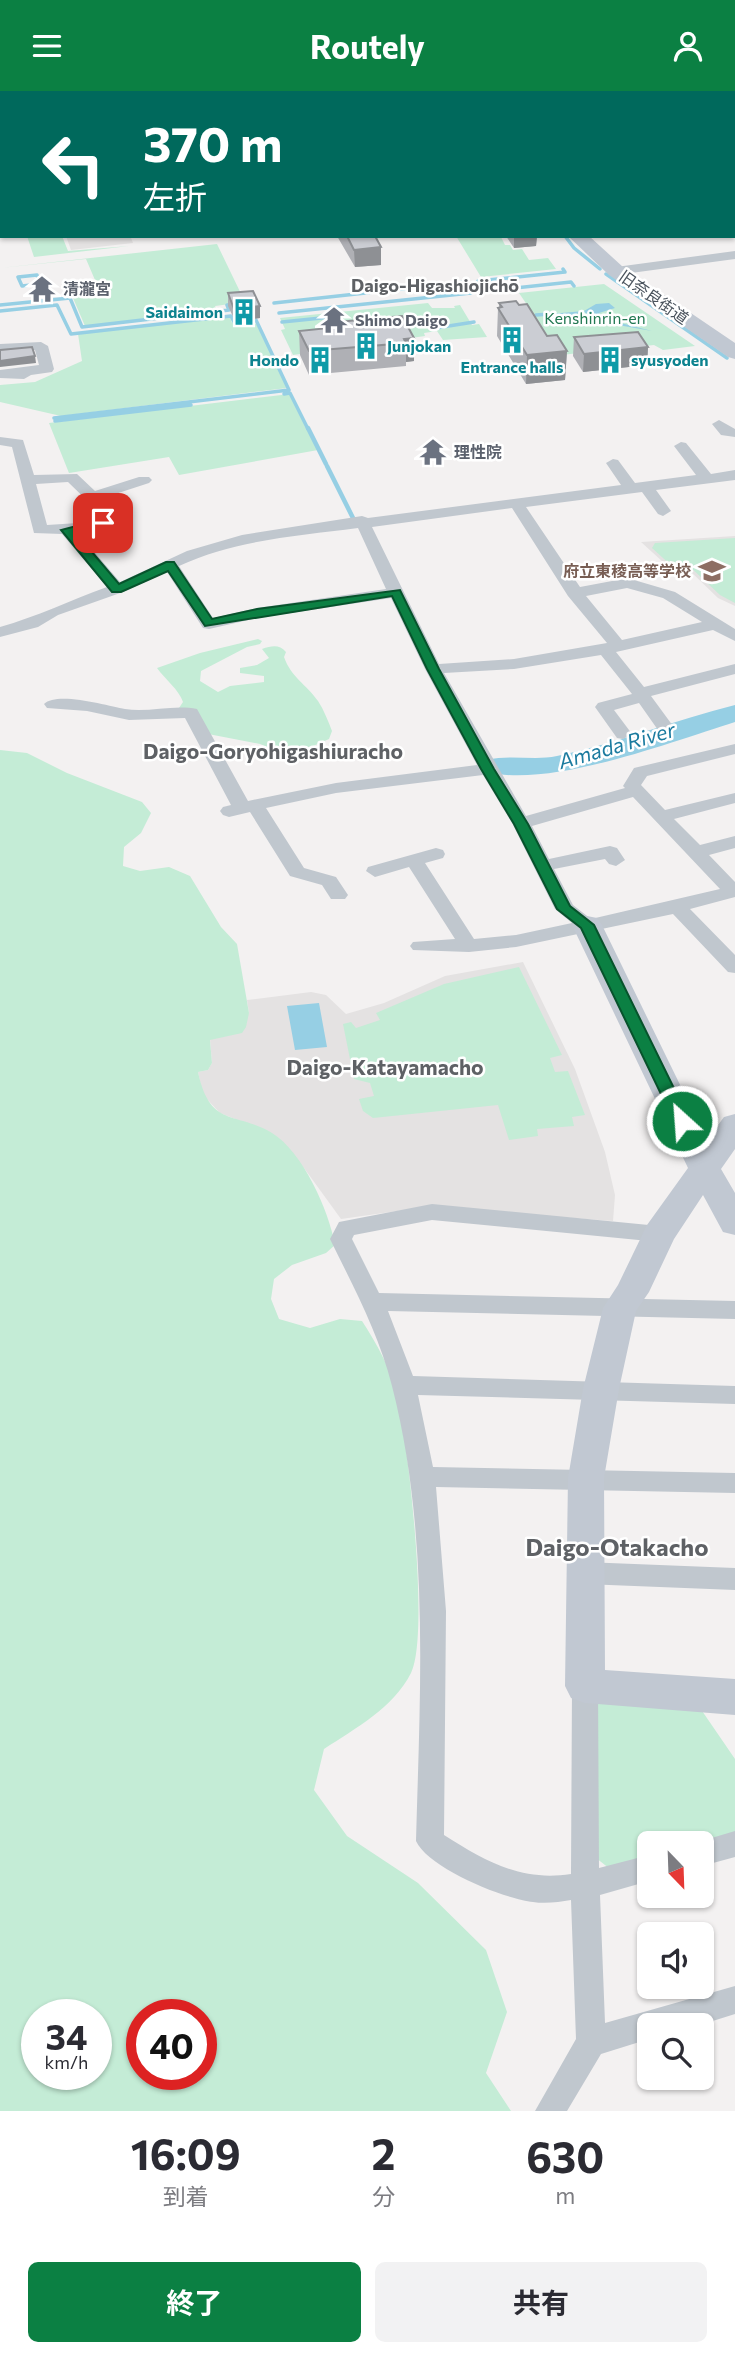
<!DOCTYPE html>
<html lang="ja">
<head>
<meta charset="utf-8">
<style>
  body { margin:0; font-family:Commissioner,"Noto Sans JP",sans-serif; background:#f2f2f3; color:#2b2b33; height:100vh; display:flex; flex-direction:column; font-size:26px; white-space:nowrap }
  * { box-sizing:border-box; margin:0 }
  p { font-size:23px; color:#7c7c81 }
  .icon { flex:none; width:38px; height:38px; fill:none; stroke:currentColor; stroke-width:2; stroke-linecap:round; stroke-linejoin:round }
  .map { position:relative; height:2020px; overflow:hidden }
  .drawer { display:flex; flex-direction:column; background:#fff; flex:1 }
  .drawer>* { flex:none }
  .top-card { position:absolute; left:0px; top:0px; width:735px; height:147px; box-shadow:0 2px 5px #0004; background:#00695c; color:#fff; overflow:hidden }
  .needle { width:46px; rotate:157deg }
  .tools { position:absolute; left:637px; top:1740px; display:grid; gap:14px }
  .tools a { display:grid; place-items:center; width:77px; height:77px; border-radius:10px; background:#fff; box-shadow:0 2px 5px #0004; font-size:35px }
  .speed { position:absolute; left:21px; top:1908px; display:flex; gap:14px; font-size:35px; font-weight:700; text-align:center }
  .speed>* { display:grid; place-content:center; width:91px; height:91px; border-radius:50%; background:#fff; box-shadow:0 2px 5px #0004; line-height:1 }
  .speed small { font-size:18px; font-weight:400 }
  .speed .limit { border:10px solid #d22; background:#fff; color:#111 }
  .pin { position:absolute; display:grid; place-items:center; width:60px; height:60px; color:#fff; margin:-30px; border-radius:14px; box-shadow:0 4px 10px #0006 }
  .me { position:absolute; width:77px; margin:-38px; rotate:334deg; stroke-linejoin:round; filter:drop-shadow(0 0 5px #0008) }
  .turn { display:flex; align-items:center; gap:24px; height:147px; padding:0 28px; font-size:32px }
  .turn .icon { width:91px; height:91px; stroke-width:2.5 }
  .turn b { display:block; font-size:49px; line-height:60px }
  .eta { display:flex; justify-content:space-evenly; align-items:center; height:119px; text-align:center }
  .eta b { font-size:42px; font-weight:700; line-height:49px }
  .cta { display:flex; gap:14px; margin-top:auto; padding:14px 28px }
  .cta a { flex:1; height:80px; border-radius:10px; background:#0b8043; color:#fff; font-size:28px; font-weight:700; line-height:80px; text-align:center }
  .cta a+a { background:#f2f2f3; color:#2b2b33 }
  header { display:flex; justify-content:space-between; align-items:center; height:91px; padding:0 28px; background:#0b8043; color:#fff; font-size:32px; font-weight:700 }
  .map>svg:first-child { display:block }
</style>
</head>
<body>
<header><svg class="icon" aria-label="menu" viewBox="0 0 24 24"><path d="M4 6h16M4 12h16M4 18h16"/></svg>Routely<svg class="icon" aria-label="person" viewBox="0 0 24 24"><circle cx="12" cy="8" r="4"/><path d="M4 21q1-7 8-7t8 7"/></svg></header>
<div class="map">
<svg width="735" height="2020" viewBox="0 0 735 2020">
  <rect width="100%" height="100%" fill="#f3f1f1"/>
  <!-- education -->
  <path fill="#e4e2e2" d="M 66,145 L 145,145 L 131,147 L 133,152 L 71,159 Z
    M 735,445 L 735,515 L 718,507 L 688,478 L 674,481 L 641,451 Z
    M 523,871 L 575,978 L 605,1061 L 615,1104 L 613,1130 L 426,1116 L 341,1128 L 304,1077 L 272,1043 L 220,1022 L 203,1004 L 198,981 L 208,979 L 212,972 L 210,948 L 249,922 L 247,909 L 311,901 L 326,904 L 346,923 L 384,912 L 445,885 Z"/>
  <!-- green -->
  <path fill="#c4ecd6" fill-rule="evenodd" d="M 27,145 L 62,145 L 68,160 L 129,155 L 34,166 Z
    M 456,145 L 504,145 L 501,146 L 505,154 L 510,154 L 513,159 L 522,158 L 529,169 L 548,167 L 556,178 L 481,186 Z
    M 217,153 L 245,211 L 215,215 L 217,220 L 85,235 L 73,207 L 95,189 L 86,168 L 0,177 Z
    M 604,193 L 695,255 L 663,259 L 654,254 L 561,264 L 519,202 Z
    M 428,212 L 432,217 L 455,217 L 454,215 L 460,214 L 472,234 L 479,233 L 487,246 L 443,249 L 437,240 L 424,242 L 425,245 L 293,264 L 281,239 L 285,238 L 280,227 Z
    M 230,226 L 232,232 L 252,230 L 257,234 L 287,297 L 61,325 L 0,311 L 0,294 L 35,291 L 82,270 L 78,243 Z
    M 290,303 L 318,359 L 179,384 L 169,366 L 69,382 L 49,332 Z
    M 735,447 L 735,512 L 720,504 L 688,474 L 674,477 L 652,457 L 655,452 Z
    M 258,548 L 262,550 L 260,553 L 247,556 L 201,580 L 200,590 L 218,601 L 230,595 L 264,591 L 264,585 L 240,582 L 240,577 L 257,574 L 269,567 L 262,558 C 272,555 279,553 286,561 L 284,566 C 291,586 306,593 318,610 C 324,619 328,630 332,640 L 329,648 L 311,656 L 277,660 L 260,653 L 203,642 L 179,617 L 183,611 C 179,599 165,588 157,577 L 200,562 Z
    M 0,659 L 27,662 L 67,682 L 142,711 L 151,722 L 141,742 L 124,756 L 123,775 L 140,780 L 169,776 L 190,785 L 221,836 L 237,853 L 249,922 L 246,936 L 242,942 L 210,949 L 212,972 L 208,979 L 198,981 C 210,1037 235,1020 272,1042 C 303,1061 329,1120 335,1154 L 326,1162 L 292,1174 L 274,1188 L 271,1208 L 279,1228 L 310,1237 L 340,1228 L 362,1230 C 377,1253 392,1280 398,1307 C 408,1354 430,1543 411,1582 C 393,1617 356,1637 324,1658 L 314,1699 L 347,1745 L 418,1792 L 486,1859 L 507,1921 L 486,1982 L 511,2020 L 0,2020 ZM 37,1923 L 96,1923 L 96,1983 L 37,1983 ZM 142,1923 L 201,1923 L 201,1983 L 142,1983 Z
    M 519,876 L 562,964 L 550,967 L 555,981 L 568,980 L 585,1024 L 572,1026 L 574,1035 L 537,1038 L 538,1045 L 509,1049 L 498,1014 L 373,1027 L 363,1020 L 359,1008 L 374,1005 L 370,992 L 354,988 L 343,933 L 351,931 L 356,937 L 380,929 L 376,922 L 444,893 Z
    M 604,1605 L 698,1614 L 735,1668 L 735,1742 L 702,1752 L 649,1752 L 649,1767 L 610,1778 L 591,1763 L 591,1616 Z"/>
  <!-- water -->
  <path fill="#96cfe4" d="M 609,212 L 615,217 L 599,222 L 601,227 L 652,240 L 601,231 L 584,221 L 555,228 L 547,227 L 550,223 L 584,220 L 596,213 Z
    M 319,912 L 327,956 L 295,959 L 287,915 Z"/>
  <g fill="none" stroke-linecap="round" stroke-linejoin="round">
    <!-- stream-far1 -->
    <path stroke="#96cfe4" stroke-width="3.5" d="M 565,145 L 574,157 L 600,178
      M 606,183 L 727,267
      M 37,184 L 40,193 L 22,195 L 18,186 Z
      M 478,190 L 565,181 L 563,178
      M 488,200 L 571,191 L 574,195
      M 274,212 L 466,191
      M 0,214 L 70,207 L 82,236 L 229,219 L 227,214 L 234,213
      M 0,220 L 57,214 L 71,243 L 231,225 L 234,231 L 256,229 L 289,299 L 54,327
      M 279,222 L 471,202
      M 536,224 L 550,223
      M 334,228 L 330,233 L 339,230
      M 282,231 L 331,226
      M 436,237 L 474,231
      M 284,303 L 290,302 L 308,338
      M 55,330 L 191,314"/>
    <!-- stream -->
    <path stroke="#96cfe4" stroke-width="4.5" d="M 308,337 L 326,373
      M 327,375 L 353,427"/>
    <!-- river -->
    <path fill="#96cfe4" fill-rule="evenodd" d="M 127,0 L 145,0 L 146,2 L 128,2 Z
      M 0,119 L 2,119 L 2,131 L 0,131 Z
      M 735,614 L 735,631 C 671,651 551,697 487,681 L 483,675 L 487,669 C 510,663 534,670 557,665 C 618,652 675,629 735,614 Z"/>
    <!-- street -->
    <path fill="#c0c7ce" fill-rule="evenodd" d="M 138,0 L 150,0 L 151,2 L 139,2 Z
      M 327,0 L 339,0 L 340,2 L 328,2 Z
      M 735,160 L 735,168 L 616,184 L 609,180 L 616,176 Z
      M 41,251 L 48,255 L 54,278 L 52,281 L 31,284 L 24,288 L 0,287 L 0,279 L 39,274 L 35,259 L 0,263 L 0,253 Z
      M 719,329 L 735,338 L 735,346 L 721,344 L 712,333 Z
      M 0,346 L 23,349 L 34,384 L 77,383 L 95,400 L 139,386 L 149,386 L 152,389 L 149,392 L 103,407 L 121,426 L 118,429 L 78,442 L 120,491 L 187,460 L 242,444 L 362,425 L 368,427 L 621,394 L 606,372 L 613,368 L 618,369 L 635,392 L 696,384 L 674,355 L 681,351 L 686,352 L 711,383 L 735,379 L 735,389 L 656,399 L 671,420 L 663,425 L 658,423 L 642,401 L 526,416 L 580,496 L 628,487 L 634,489 L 675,501 L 735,538 L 735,550 L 713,539 L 616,561 L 644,596 L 735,573 L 735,583 L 651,605 L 673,635 L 670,639 L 658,639 L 639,612 L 614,619 L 632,643 L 623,648 L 617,647 L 595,616 L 598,612 L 632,603 L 601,564 L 514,578 L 444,582 L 526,725 L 625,697 L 623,695 L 634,677 L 735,653 L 735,663 L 647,685 L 641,694 L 665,719 L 735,702 L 735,712 L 674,728 L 700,754 L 735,745 L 735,757 L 709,764 L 735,791 L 735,806 L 690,818 L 735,864 L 735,882 L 728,881 L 673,823 L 516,856 L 469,861 L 413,859 L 410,855 L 413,851 L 455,848 L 409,776 L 375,786 L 366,780 L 368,776 L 436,757 L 443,759 L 445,763 L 443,767 L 425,772 L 474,848 L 516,844 L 572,832 L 555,818 L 512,732 L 483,684 L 336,702 L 266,717 L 304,777 L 336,786 L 348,804 L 345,808 L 331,808 L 322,794 L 290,785 L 250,721 L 229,726 L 223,724 L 220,720 L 223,716 L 231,714 L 185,627 L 129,629 L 87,620 L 47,617 L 44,613 C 57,600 108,615 125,618 C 148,622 174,613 197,618 L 248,710 L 336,692 L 477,674 L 425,578 L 391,507 L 257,527 L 209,538 L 203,537 L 167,481 L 123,501 L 58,524 L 38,536 L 0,546 L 0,536 C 36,526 71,509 107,496 L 62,443 L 34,442 L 12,356 L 0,354 ZM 68,391 L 103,425 L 78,432 L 47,434 L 36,393 ZM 512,417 L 568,505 L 607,552 L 514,568 L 439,573 L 372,436 ZM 358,437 L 386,498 L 257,517 L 213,527 L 179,475 C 235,449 297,445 358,437 ZM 627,497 L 663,507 L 702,531 L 622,549 L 586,505 ZM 633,706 L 720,798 L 591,828 L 573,814 L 554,778 L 605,768 L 609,773 L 616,775 L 625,769 L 617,757 L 610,755 L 549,768 L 532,735 Z
      M 432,1113 L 659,1135 L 667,1137 L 670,1143 L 667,1149 L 659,1151 L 432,1129 L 354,1144 L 352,1148 L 379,1202 L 735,1210 L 735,1228 L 388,1220 L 413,1285 L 735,1295 L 735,1313 L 418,1304 L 433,1376 L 735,1382 L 735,1402 L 436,1396 L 446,1520 L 444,1744 C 485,1770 521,1791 571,1783 L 572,1595 L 576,1587 L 585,1583 L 594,1587 L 598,1595 L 599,1777 L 649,1764 L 649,1790 L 600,1804 L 605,1932 L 735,1895 L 735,1923 L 700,1934 L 649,1934 L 649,1948 L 601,1963 L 567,2020 L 535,2020 L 576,1948 L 571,1809 C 559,1811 546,1813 533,1811 C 504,1808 428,1777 416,1750 C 420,1599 430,1443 392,1295 C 379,1243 353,1195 330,1148 L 339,1131 Z
      M 584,1471 L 735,1477 L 735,1499 L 584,1493 L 575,1490 L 571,1482 L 575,1474 Z
      M 735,1740 L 735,1766 L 702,1775 L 702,1752 L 695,1752 Z"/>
    <!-- secondary -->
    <path fill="#c1c8d2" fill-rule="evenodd" d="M 512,0 L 530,0 L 530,2 L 512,2 Z
      M 735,0 L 733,7 L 733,2 L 711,1 Z
      M 0,62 L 2,62 L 0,73 Z
      M 568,145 L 589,145 L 623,176 L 735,252 L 735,268 L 728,266 L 609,184 Z
      M 587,825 L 597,827 L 602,834 L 707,1049 L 724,1026 L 735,1023 L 735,1058 L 721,1078 L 735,1102 L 735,1144 L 723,1141 L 703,1104 L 674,1148 L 649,1201 L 636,1220 L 619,1298 L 604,1387 L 605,1579 L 735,1588 L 735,1624 L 585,1612 L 571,1607 L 565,1595 L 568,1387 L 583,1298 L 603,1217 L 618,1194 L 647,1134 L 688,1077 L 572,834 L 577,827 Z"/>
    <!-- primary -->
    <path fill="#b4becc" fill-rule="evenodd" d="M 733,16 L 735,17 L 735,30 L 733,29 Z"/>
  </g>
  <!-- wall -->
  <path fill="#afb0b5" d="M 337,145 L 375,145 L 381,174 L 355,176 Z
    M 506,145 L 537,145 L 536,155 L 514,157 Z
    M 228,202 L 260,215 L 260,227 L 235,230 L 228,215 Z
    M 499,212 L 519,214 L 547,245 L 567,260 L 565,289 L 526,293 L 497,245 L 498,217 L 499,216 Z
    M 402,225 L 414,270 L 406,271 L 406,275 L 309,284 L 300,264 L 299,240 L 327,238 L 326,232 Z
    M 574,246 L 648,256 L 647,274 L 583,281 L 573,265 Z"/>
  <!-- shaded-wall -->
  <path fill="#8e9094" d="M 514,145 L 537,145 L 536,155 L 514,157 Z
    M 381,156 L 381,174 L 355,176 L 354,159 Z
    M 260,215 L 260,227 L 235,230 L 234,218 Z
    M 414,247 L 414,270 L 406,271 L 406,252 L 404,248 Z
    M 648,256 L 647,274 L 583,281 L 584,263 Z
    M 567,260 L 565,289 L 526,293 L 527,264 Z
    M 35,265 L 36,272 L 0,276 L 0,270 Z"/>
  <!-- building -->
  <path fill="#cbcdd3" stroke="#8e9094" stroke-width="2" d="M 347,145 L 375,145 L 381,156 L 354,159 Z
    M 253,200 L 260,215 L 234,218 L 228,202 Z
    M 516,210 L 519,214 L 527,213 L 547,245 L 557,244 L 567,260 L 527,264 L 498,217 L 502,216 L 499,212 Z
    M 402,225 L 414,247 L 404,248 L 406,252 L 309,260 L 299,240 L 329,237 L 326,232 Z
    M 638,241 L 648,256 L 584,263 L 574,246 Z
    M 32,256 L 35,265 L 0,270 L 0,259 Z"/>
  <!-- route -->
  <path fill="#0b8043" stroke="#07532c" stroke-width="2" d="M 103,428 L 107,429 L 107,434 L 75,441 L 119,493 L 166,471 L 174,471 L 212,528 L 257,518 L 400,499 L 439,578 L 494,678 L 528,733 L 570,815 L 594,834 L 690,1030 L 687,1034 L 676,1034 L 674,1030 L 581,837 L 557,818 L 514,733 L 481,678 L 427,578 L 392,505 L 205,535 L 168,480 L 121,501 L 112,501 L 61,439 Z"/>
  <!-- icons -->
  <defs>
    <symbol id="temple-bare" viewBox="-9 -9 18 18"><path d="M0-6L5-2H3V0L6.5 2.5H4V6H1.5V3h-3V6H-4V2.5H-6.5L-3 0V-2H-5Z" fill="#6b7280" stroke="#fff" stroke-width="2.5" paint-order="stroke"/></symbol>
    <symbol id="building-bare" viewBox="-9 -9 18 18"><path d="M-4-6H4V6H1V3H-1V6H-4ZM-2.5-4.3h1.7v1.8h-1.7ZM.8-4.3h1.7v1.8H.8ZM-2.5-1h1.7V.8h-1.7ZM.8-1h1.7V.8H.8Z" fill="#0f9aa8" stroke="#fff" stroke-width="2.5" paint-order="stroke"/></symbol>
    <symbol id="school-bare" viewBox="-9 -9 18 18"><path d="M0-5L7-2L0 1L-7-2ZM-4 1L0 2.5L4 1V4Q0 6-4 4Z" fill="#8d6e63" stroke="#fff" stroke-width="2.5" paint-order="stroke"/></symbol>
  </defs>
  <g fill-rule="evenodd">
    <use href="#temple-bare" x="23" y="179" width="38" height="38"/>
    <use href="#building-bare" x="225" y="202" width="38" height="38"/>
    <use href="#temple-bare" x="315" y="210" width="38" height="38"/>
    <use href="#building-bare" x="493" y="230" width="38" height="38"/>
    <use href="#building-bare" x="347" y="236" width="38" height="38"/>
    <use href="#building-bare" x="301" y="250" width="38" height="38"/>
    <use href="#building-bare" x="591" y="250" width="38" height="38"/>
    <use href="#temple-bare" x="414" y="342" width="38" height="38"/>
    <use href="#school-bare" x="693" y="461" width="38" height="38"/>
  </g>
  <g text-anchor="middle" stroke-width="5" stroke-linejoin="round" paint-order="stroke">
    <!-- far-worship labels -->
    <g font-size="16" font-weight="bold" fill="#5b616d" stroke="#fff" text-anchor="start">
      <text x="63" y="204">清瀧宮</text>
      <text x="355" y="235">Shimo Daigo</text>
      <text x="454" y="367">理性院</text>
    </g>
    <!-- far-street labels -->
    <g font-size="16" fill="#4a535d" stroke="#fff">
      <text transform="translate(654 206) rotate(35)" y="6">旧奈良街道</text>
    </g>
    <!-- far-culture labels -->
    <g font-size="16" font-weight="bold" fill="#0d838f" stroke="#fff" text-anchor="end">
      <text x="223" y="227">Saidaimon</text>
      <text x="387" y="261" text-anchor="start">Junjokan</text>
      <text x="299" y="275">Hondo</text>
      <text x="631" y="275" text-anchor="start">syusyoden</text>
      <text x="512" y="282" text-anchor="middle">Entrance halls</text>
    </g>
    <!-- far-park labels -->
    <g font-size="16" fill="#217852" stroke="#fff">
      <text x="595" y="233">Kenshinrin-en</text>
    </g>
    <!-- far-education labels -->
    <g font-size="16" font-weight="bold" fill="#785e54" stroke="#fff" text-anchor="end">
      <text x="691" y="486">府立東稜高等学校</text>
    </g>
    <!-- far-neighbourhood labels -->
    <g font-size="18" font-weight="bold" fill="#5e6165" stroke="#fff">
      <text x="435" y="201">Daigo-Higashiojichō</text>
    </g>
    <!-- water labels -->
    <g font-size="21" font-style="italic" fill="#1b7b9f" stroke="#fff">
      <text transform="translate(617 655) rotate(-16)" y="7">Amada River</text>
    </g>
    <!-- neighbourhood labels -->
    <g font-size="21" font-weight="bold" fill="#5e6165" stroke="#fff">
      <text x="273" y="668">Daigo-Goryohigashiuracho</text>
      <text x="385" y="984">Daigo-Katayamacho</text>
    </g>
    <!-- near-neighbourhood labels -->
    <g font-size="24" font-weight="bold" fill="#5e6165" stroke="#fff">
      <text x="617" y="1465">Daigo-Otakacho</text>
    </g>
  </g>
</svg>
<div class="tools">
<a><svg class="needle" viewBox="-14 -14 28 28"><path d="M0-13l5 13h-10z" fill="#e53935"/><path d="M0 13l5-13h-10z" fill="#7c7c81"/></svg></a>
<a><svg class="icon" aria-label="sound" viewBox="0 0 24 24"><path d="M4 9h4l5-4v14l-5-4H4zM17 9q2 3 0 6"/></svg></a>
<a><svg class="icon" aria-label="search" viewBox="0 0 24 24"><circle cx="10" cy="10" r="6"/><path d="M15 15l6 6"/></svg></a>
</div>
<div class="speed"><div>34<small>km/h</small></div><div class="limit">40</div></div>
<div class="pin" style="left:103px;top:432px;background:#d93025"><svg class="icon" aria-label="arrive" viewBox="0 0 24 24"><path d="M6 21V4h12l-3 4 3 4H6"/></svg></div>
<svg class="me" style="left:682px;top:1030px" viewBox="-20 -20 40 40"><circle r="17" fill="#0b8043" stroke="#fff" stroke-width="3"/><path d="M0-11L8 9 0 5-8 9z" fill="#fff"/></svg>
<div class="top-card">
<div class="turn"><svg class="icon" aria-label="left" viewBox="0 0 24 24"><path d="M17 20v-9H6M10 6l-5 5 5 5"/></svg><div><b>370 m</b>左折</div></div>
</div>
</div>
<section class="drawer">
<div class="eta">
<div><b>16:09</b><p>到着</p></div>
<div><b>2</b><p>分</p></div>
<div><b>630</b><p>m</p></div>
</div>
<div class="cta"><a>終了</a><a>共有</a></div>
</section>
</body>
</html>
